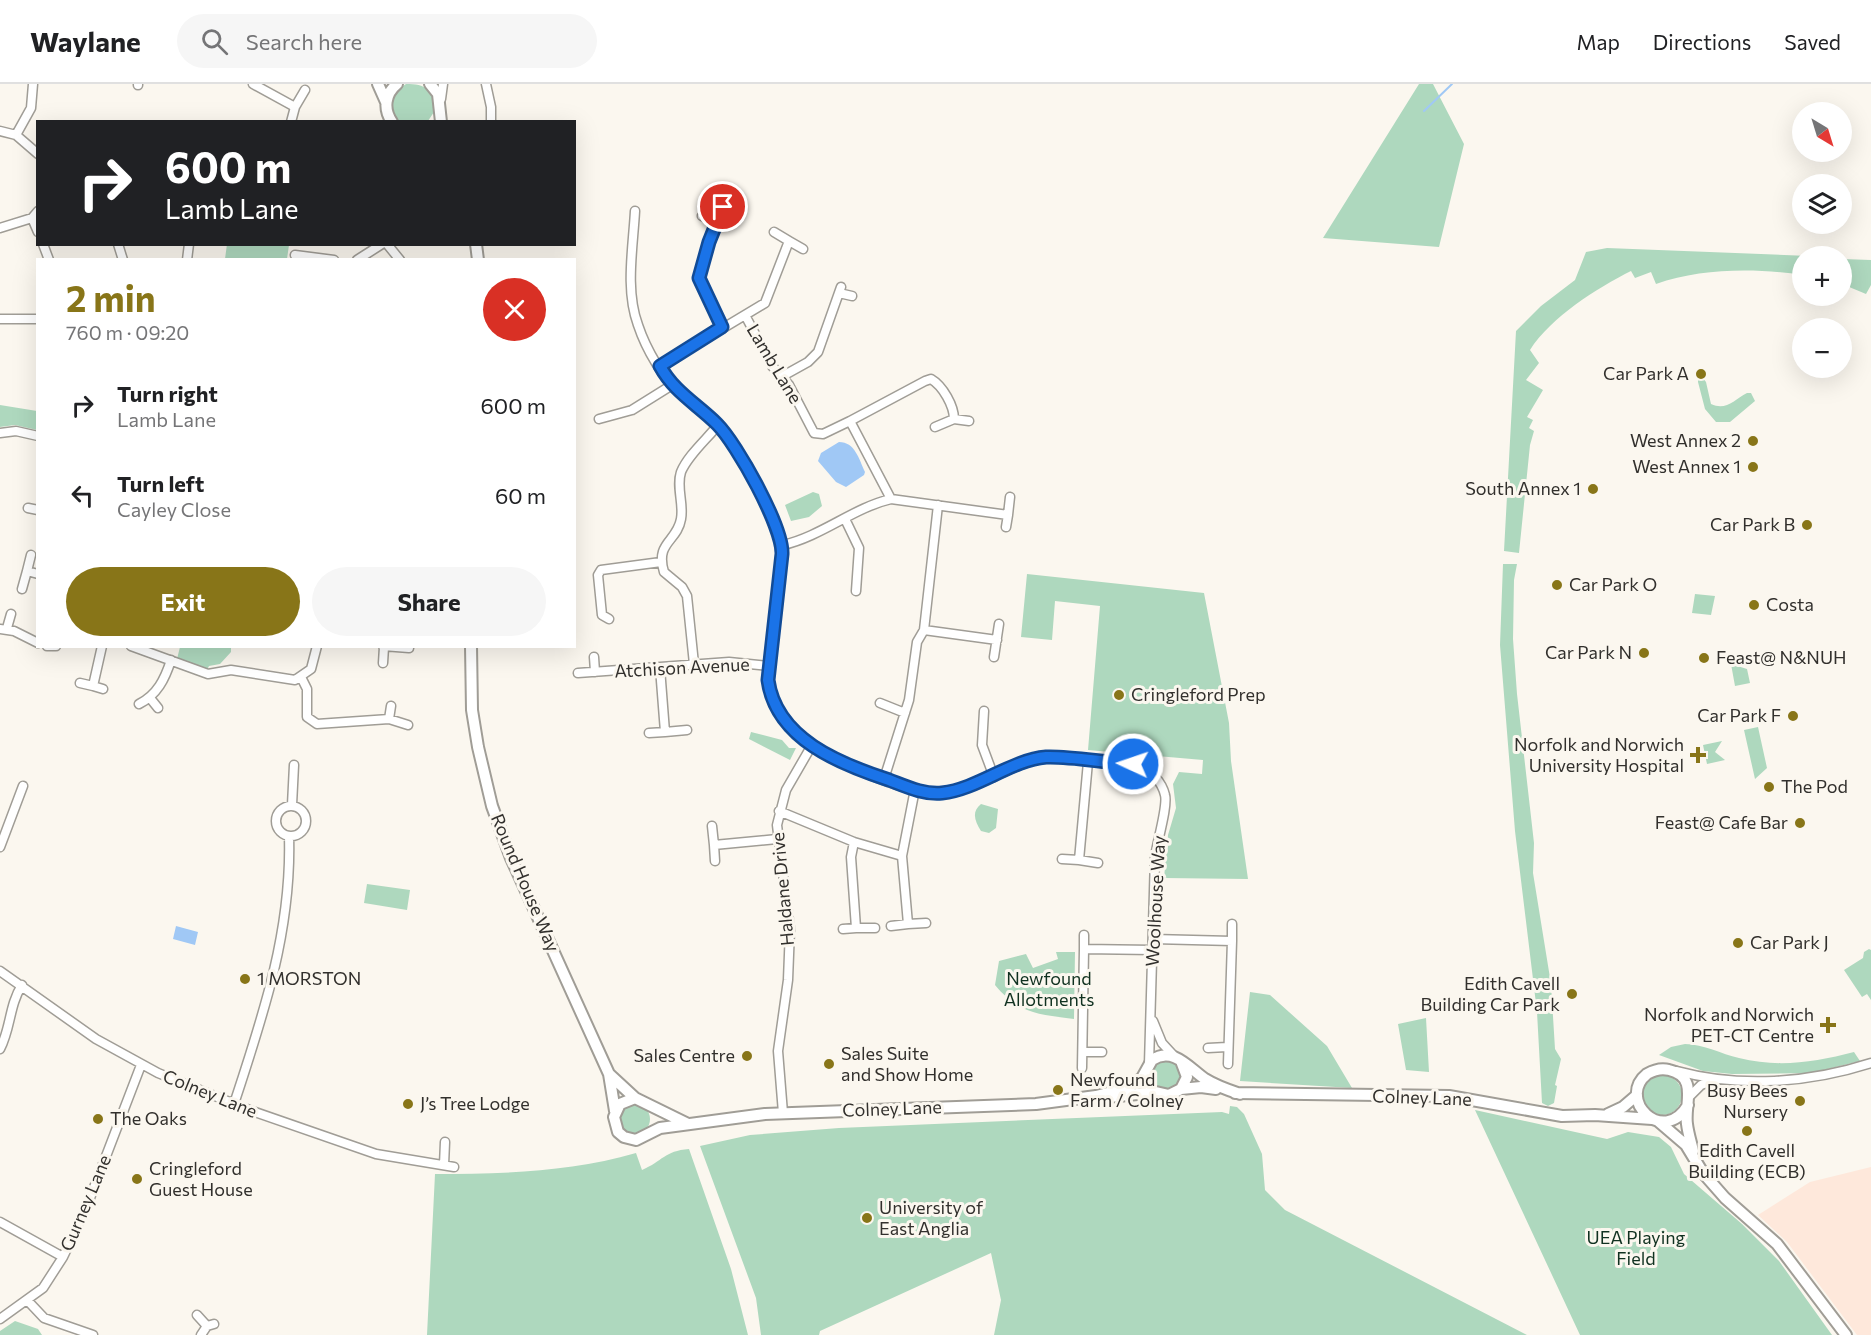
<!DOCTYPE html>
<html lang="en">
<head>
<meta charset="utf-8">
<style>
  body { margin:0; font-family:Commissioner,sans-serif; background:#f6f6f6; color:#202124; height:100vh; display:flex; flex-direction:column; font-size:22px; white-space:nowrap }
  * { box-sizing:border-box; margin:0 }
  p { font-size:20px; color:#757577 }
  .icon { flex:none; width:33px; height:33px; fill:none; stroke:currentColor; stroke-width:2; stroke-linecap:round; stroke-linejoin:round }
  .map { position:relative; flex:1; overflow:hidden }
  .drawer { position:absolute; left:36px; top:174px; width:540px; height:390px; display:flex; flex-direction:column; background:#fff; border-radius:0px; box-shadow:0 6px 24px #0002 }
  .drawer>* { flex:none }
  .guide { position:absolute; left:36px; top:36px; width:540px; height:126px; border-radius:0px; box-shadow:0 6px 24px #0002; background:#202124; color:#fff; overflow:hidden }
  .needle { width:39px; rotate:142deg }
  .fabs { position:absolute; left:1792px; top:18px; display:grid; gap:12px }
  .fabs a { display:grid; place-items:center; width:60px; height:60px; border-radius:50%; background:#fff; box-shadow:0 6px 24px #0002; font-size:30px }
  .pin { position:absolute; display:grid; place-items:center; width:51px; height:51px; color:#fff; margin:-26px; border:3px solid #fff; border-radius:50%; box-shadow:0 2px 6px #0007 }
  .me { position:absolute; width:66px; margin:-33px; rotate:273deg; stroke-linejoin:round; filter:drop-shadow(0 0 4px #0008) }
  .turn { display:flex; align-items:center; gap:21px; height:126px; padding:0 30px; font-size:27px }
  .turn .icon { width:78px; height:78px; stroke-width:2.5 }
  .turn b { display:block; font-size:42px; line-height:51px }
  .round { display:grid; place-items:center; flex:none; width:63px; height:63px; border-radius:32px; background:#f6f6f6 }
  .summary { display:flex; align-items:center; justify-content:space-between; height:102px; padding:0 30px }
  h1 { font-size:36px; font-weight:700; line-height:45px; color:#887518 }
  .action { display:flex; gap:12px; margin-top:auto; padding:12px 30px }
  .action a { flex:1; height:69px; border-radius:36px; background:#887518; color:#fff; font-size:24px; font-weight:700; line-height:69px; text-align:center }
  .action a+a { background:#f6f6f6; color:#202124 }
  ul { padding:0; list-style:none }
  li { display:flex; align-items:center; gap:18px; height:90px; padding:0 30px }
  li div { flex:1 }
  li b { display:block; font-size:22px }
  li em { font-style:normal }
  header { display:flex; align-items:center; gap:36px; box-sizing:border-box; height:84px; padding:0 30px; background:#fff; border-bottom:2px solid #e0e0e0 }
  header strong { font-size:28px }
  nav { display:flex; gap:33px; margin-inline-start:auto; font-size:21px }
  .search { width:420px; height:54px; background:#f6f6f6; display:flex; align-items:center; gap:15px; box-sizing:border-box; padding:0 21px; border-radius:33px; color:#757577; font-size:22px }
  .map>svg:first-child { display:block }
</style>
</head>
<body>
<header>
<strong>Waylane</strong>
<div class="search"><svg class="icon" aria-label="search" viewBox="0 0 24 24"><circle cx="10" cy="10" r="6"/><path d="M15 15l6 6"/></svg>Search here</div>
<nav><a>Map</a><a>Directions</a><a>Saved</a></nav>
</header>
<div class="map">
<svg width="1871" height="1251" viewBox="0 0 1871 1251">
  <rect width="100%" height="100%" fill="#fbf7ef"/>
  <!-- commercial -->
  <path fill="#fee8db" d="M 1871,1083 L 1871,1251 L 1857,1251 L 1787,1158 L 1758,1131 L 1810,1098 Z"/>
  <!-- green -->
  <path fill="#aed8be" d="M 406,0 C 426,0 432,5 436,25 L 428,37 L 398,37 C 387,24 391,9 406,0 Z
    M 1419,0 L 1433,0 L 1464,60 L 1439,163 L 1323,154 Z
    M 227,160 L 289,161 L 287,175 L 225,175 Z
    M 1607,164 L 1809,172 L 1803,172 L 1803,191 C 1755,184 1702,184 1656,200 L 1651,188 L 1635,194 L 1631,187 C 1597,204 1551,233 1530,266 L 1539,279 L 1526,296 L 1543,306 L 1527,333 L 1533,336 L 1529,344 L 1534,347 L 1530,361 L 1519,469 L 1504,467 L 1516,247 L 1541,222 L 1575,196 L 1586,168 Z
    M 1842,175 L 1871,176 L 1871,201 L 1866,210 L 1842,200 Z
    M 1702,293 L 1706,298 L 1711,320 C 1726,327 1734,316 1747,309 L 1751,309 L 1755,317 L 1730,338 L 1716,338 L 1705,325 L 1698,298 L 1698,295 Z
    M 0,321 L 37,327 L 37,346 L 15,341 L 0,343 Z
    M 813,408 L 819,410 L 822,422 L 809,433 L 791,437 L 785,421 Z
    M 1503,480 L 1517,480 L 1514,496 L 1513,555 L 1517,610 L 1534,759 L 1533,789 L 1551,900 L 1555,965 L 1561,975 L 1555,1001 L 1557,1002 L 1554,1019 L 1548,1022 L 1542,1019 L 1537,928 L 1515,747 L 1500,561 Z
    M 1027,490 L 1204,509 L 1229,639 L 1231,677 L 1248,795 L 1164,794 L 1168,751 L 1176,724 L 1173,700 L 1179,688 L 1202,690 L 1203,676 L 1088,666 L 1100,522 L 1055,517 L 1052,556 L 1021,553 Z
    M 1695,510 L 1715,512 L 1711,531 L 1692,529 Z
    M 180,563 L 231,563 L 231,568 L 220,580 L 209,582 L 207,586 L 176,579 Z
    M 1731,580 L 1747,585 L 1750,599 L 1735,602 Z
    M 1758,643 L 1767,684 L 1755,695 L 1744,646 Z
    M 751,648 L 782,656 L 789,664 L 796,664 L 790,676 L 749,655 Z
    M 1722,657 L 1715,668 L 1725,676 L 1707,680 L 1703,661 Z
    M 981,720 L 998,725 L 996,744 L 989,749 L 981,747 C 975,737 971,728 981,720 Z
    M 367,800 L 410,806 L 407,826 L 364,819 Z
    M 1869,865 L 1871,866 L 1871,916 L 1867,910 L 1862,913 L 1844,886 L 1863,874 L 1864,868 Z
    M 1056,868 L 1075,868 L 1074,935 C 1039,930 1020,931 995,901 L 999,877 L 1026,870 L 1033,884 L 1058,875 Z
    M 1250,908 L 1270,911 L 1327,962 L 1352,1004 L 1240,997 Z
    M 1426,934 L 1429,988 L 1406,986 L 1398,940 Z
    M 1685,960 C 1704,960 1721,970 1739,974 C 1778,984 1816,978 1854,968 L 1860,977 L 1811,989 L 1732,990 L 1703,987 L 1659,971 L 1671,963 Z
    M1151 991a15 15 0 1 1 30 0a15 15 0 1 1-30 0Z
    M1642 1011a20 20 0 1 1 40 0a20 20 0 1 1-40 0Z
    M620 1035a15 15 0 1 1 30 0a15 15 0 1 1-30 0Z
    M 1230,1022 L 1237,1023 L 1244,1030 L 1262,1070 L 1265,1106 L 1285,1126 L 1527,1251 L 994,1251 L 1001,1216 L 991,1169 L 820,1247 L 819,1251 L 761,1251 L 756,1214 L 700,1062 L 750,1051 L 839,1044 L 1222,1028 L 1229,1030 Z
    M 1475,1026 L 1607,1055 L 1628,1048 L 1659,1053 L 1671,1063 L 1684,1090 L 1742,1140 L 1779,1177 L 1832,1251 L 1580,1251 Z
    M 689,1065 L 731,1185 L 748,1251 L 427,1251 L 435,1090 C 503,1090 570,1088 636,1069 L 642,1086 C 663,1077 664,1067 689,1065 Z
    M 15,1237 L 38,1245 L 42,1251 L 0,1251 L 0,1247 Z"/>
  <!-- water -->
  <path fill="#a0c8f5" d="M 839,358 C 855,358 859,375 865,388 L 864,391 L 846,403 L 836,398 L 818,377 L 821,369 Z
    M 176,842 L 198,848 L 195,861 L 173,855 Z"/>
  <g fill="none" stroke-linecap="round" stroke-linejoin="round">
    <!-- stream -->
    <path stroke="#a0c8f5" stroke-width="2" d="M 1424,27 L 1452,0"/>
    <defs>
      <path id="minor" d="M 138,0 L 138,1
        M 253,0 L 295,23
        M 486,0 L 491,23 L 491,38
        M 441,15 L 443,0
        M 291,38 L 295,23 L 305,6
        M 0,47 L 16,51 L 38,70
        M 16,51 L 31,24 L 33,0
        M 635,127 C 633,164 625,206 638,241 C 646,265 663,295 682,311 C 694,321 707,329 717,340 C 737,360 783,443 782,470 L 768,596 C 773,630 800,655 829,672 C 853,685 912,711 940,709 C 974,707 1003,685 1034,676 C 1047,672 1125,677 1139,682 C 1151,686 1162,698 1165,711 C 1168,722 1157,758 1155,773 L 1149,980
        M 702,132 L 716,138
        M 32,134 L 38,148
        M 0,144 L 32,134 L 38,127
        M 774,148 L 789,157
        M 43,160 L 49,176
        M 118,160 L 123,176
        M 387,160 L 400,176
        M 295,171 L 334,176
        M 187,176 L 189,160
        M 357,176 L 382,160
        M 839,209 L 852,212
        M 745,231 L 772,282 L 789,301 L 814,349 L 823,350 L 850,337
        M 0,235 L 38,235
        M 722,243 L 699,194 L 716,138 L 723,123 L 727,125
        M 660,282 L 765,219 L 789,157 L 803,165
        M 781,293 L 808,278 L 818,268 L 841,203
        M 599,335 L 632,326 L 672,301
        M 935,343 L 954,335
        M 0,349 L 16,347 L 38,352
        M 891,415 L 850,337 L 925,297 L 931,295 C 943,302 954,322 954,335 L 969,337
        M 28,424 L 38,426
        M 845,435 L 859,464 L 856,507
        M 1006,443 L 1008,431
        M 783,461 C 822,452 853,424 891,415 L 1008,431 L 1010,413
        M 27,487 L 31,471
        M 22,505 L 27,487 L 38,490
        M 609,535 L 602,531 L 598,491 L 601,486 L 661,478
        M 7,544 L 11,530
        M 0,545 L 14,547 L 38,559
        M 924,546 L 997,556
        M 47,562 L 56,562
        M 102,562 L 93,602 L 103,605
        M 131,562 L 208,590 L 231,586 L 295,596 L 311,585 L 317,562
        M 383,562 L 409,564
        M 594,573 L 595,588
        M 994,573 L 999,540
        M 383,579 L 384,563
        M 694,580 L 687,512 L 682,503 L 664,488 C 655,458 677,458 681,435 C 684,420 676,403 681,388 C 688,371 707,355 718,341
        M 660,584 L 665,648 L 687,646
        M 578,589 L 729,578 L 769,582
        M 301,593 L 307,605 L 307,633 L 317,640 L 389,635 L 408,641
        M 80,599 L 93,602
        M 150,614 L 158,624
        M 880,619 L 905,629
        M 139,620 C 157,611 165,595 171,576
        M 984,627 L 982,661 L 994,693
        M 389,635 L 391,622
        M 649,649 L 665,648
        M 1088,678 L 1079,776 L 1098,779
        M 884,695 L 909,616 L 917,558 L 924,546 L 938,421
        M 292,721 L 294,681
        M276 737a15 15 0 1 1 30 0a15 15 0 1 1-30 0Z
        M 779,727 L 854,758 L 902,772 L 915,705
        M 712,742 L 714,761
        M 0,763 L 23,702
        M 1062,775 L 1079,776
        M 715,777 L 714,761 L 777,755
        M 908,840 L 926,839
        M 891,842 L 908,840 L 902,772
        M 856,844 L 875,844
        M 843,845 L 856,844 L 851,773 L 854,758
        M 1084,851 L 1084,865 L 1153,866
        M 1153,855 L 1232,857 L 1228,980
        M 1232,857 L 1232,840
        M 0,887 L 96,955 L 158,989 L 252,1027 L 376,1070 L 454,1083
        M 1153,937 L 1162,959 L 1174,972
        M 1208,964 L 1227,963
        M 0,965 C 11,944 9,921 22,901
        M 1083,968 L 1102,968
        M 1082,984 L 1084,865
        M 1677,987 C 1740,1004 1809,999 1871,979
        M 1690,1012 L 1701,1001 L 1714,996
        M 234,1020 C 263,932 292,846 289,752
        M 783,1029 L 778,967 L 788,896 L 790,845 L 777,741 L 786,706 L 812,661
        M 444,1081 L 445,1058
        M 0,1138 L 63,1173
        M 27,1216 L 44,1234 L 93,1251
        M 197,1231 L 207,1242
        M 0,1235 L 43,1204 L 63,1173 L 85,1127 L 141,981
        M 201,1251 L 207,1242 L 214,1240"/>
      <path id="tertiary" d="M 378,0 L 386,18
        M 430,0 L 438,10 L 441,38
        M 392,38 C 383,25 385,10 397,0
        M 476,160 L 478,176
        M 471,562 L 472,626 L 478,663 L 492,722 L 511,774 L 609,990 L 615,1027
        M 609,990 L 635,1014
        M 1181,1005 L 1187,993 L 1181,977
        M 1235,1009 L 1449,1012 L 1562,1032 L 1595,1031 L 1652,1035
        M 1109,1013 L 1156,1008 L 1169,1011 L 1181,1005 L 1201,1003 L 1216,1005
        M 1688,1021 C 1663,1063 1616,1015 1647,990 C 1654,986 1662,984 1669,986 C 1699,993 1684,1020 1687,1040 C 1688,1049 1691,1058 1693,1067
        M 1608,1030 L 1623,1023 L 1637,1011
        M 1658,1037 L 1686,1061 L 1703,1089 L 1725,1114 L 1777,1160 L 1846,1251
        M 688,1040 L 635,1014 L 620,1020 L 614,1033 L 618,1048 L 624,1053 L 636,1056 L 660,1044 L 765,1030 L 1036,1020 L 1096,1012 L 1127,1004 L 1142,994 L 1152,976 C 1173,962 1189,984 1205,995 C 1216,1002 1228,1006 1240,1010"/>
    </defs>
    <!-- minor casing -->
    <use href="#minor" stroke="#a09d96" stroke-width="11"/>
    <!-- tertiary casing -->
    <use href="#tertiary" stroke="#a09d96" stroke-width="14"/>
    <!-- minor -->
    <use href="#minor" stroke="#fff" stroke-width="8"/>
    <!-- tertiary -->
    <use href="#tertiary" stroke="#fff" stroke-width="10"/>
  </g>
  <g fill="none" stroke-linecap="round" stroke-linejoin="round">
    <defs>
      <path id="route" d="M 723,123 L 709,158 L 699,194 L 722,243 L 660,282 C 674,308 697,320 717,340 C 737,360 783,443 782,470 L 768,596 C 776,655 840,680 889,696 C 905,702 924,711 942,709 C 978,705 1011,676 1046,673 C 1072,672 1105,679 1133,680"/>
    </defs>
    <!-- route casing -->
    <use href="#route" stroke="#114b97" stroke-width="15"/>
    <!-- route -->
    <use href="#route" stroke="#1a73e8" stroke-width="10"/>
  </g>
  <!-- markers -->
  <g fill="#887518" stroke="#fbf7ef" stroke-width="2">
    <circle cx="1701" cy="290" r="6"/>
    <circle cx="1753" cy="357" r="6"/>
    <circle cx="1753" cy="383" r="6"/>
    <circle cx="1593" cy="405" r="6"/>
    <circle cx="1807" cy="441" r="6"/>
    <circle cx="1557" cy="501" r="6"/>
    <circle cx="1754" cy="521" r="6"/>
    <circle cx="1644" cy="569" r="6"/>
    <circle cx="1704" cy="574" r="6"/>
    <circle cx="1119" cy="611" r="6"/>
    <circle cx="1793" cy="632" r="6"/>
    <path d="M1695 662h6v6h6v6h-6v6h-6v-6h-6v-6h6z"/>
    <circle cx="1769" cy="703" r="6"/>
    <circle cx="1800" cy="739" r="6"/>
    <circle cx="1738" cy="859" r="6"/>
    <circle cx="245" cy="895" r="6"/>
    <circle cx="1572" cy="910" r="6"/>
    <path d="M1825 932h6v6h6v6h-6v6h-6v-6h-6v-6h6z"/>
    <circle cx="747" cy="972" r="6"/>
    <circle cx="829" cy="980" r="6"/>
    <circle cx="1058" cy="1006" r="6"/>
    <circle cx="1800" cy="1017" r="6"/>
    <circle cx="408" cy="1020" r="6"/>
    <circle cx="98" cy="1035" r="6"/>
    <circle cx="1747" cy="1047" r="6"/>
    <circle cx="137" cy="1095" r="6"/>
    <circle cx="867" cy="1134" r="6"/>
  </g>
  <g text-anchor="middle" stroke-width="6" stroke-linejoin="round" paint-order="stroke">
    <!-- street labels -->
    <g font-size="18" fill="#32302d" stroke="#fbf7ef">
      <text transform="translate(774 280) rotate(59)" y="6">Lamb Lane</text>
      <text transform="translate(682 584) rotate(-3)" y="6">Atchison Avenue</text>
      <text transform="translate(525 799) rotate(67)" y="6">Round House Way</text>
      <text transform="translate(783 805) rotate(-95)" y="6">Haldane Drive</text>
      <text transform="translate(1156 817) rotate(-87)" y="6">Woolhouse Way</text>
      <text transform="translate(210 1010) rotate(22)" y="6">Colney Lane</text>
      <text transform="translate(1422 1014) rotate(2)" y="6">Colney Lane</text>
      <text transform="translate(892 1025) rotate(-2)" y="6">Colney Lane</text>
      <text transform="translate(86 1119) rotate(-67)" y="6">Gurney Lane</text>
    </g>
    <!-- poi labels -->
    <g font-size="18" fill="#32302d" stroke="#fbf7ef" text-anchor="end">
      <text x="1689" y="296">Car Park A</text>
      <text x="1741" y="363">West Annex 2</text>
      <text x="1741" y="389">West Annex 1</text>
      <text x="1581" y="411">South Annex 1</text>
      <text x="1795" y="447">Car Park B</text>
      <text x="1569" y="507" text-anchor="start">Car Park O</text>
      <text x="1766" y="527" text-anchor="start">Costa</text>
      <text x="1632" y="575">Car Park N</text>
      <text x="1716" y="580" text-anchor="start">Feast@ N&amp;NUH</text>
      <text x="1131" y="617" text-anchor="start">Cringleford Prep</text>
      <text x="1781" y="638">Car Park F</text>
      <text x="1684" y="667">Norfolk and Norwich<tspan x="1684" dy="21">University Hospital</tspan></text>
      <text x="1781" y="709" text-anchor="start">The Pod</text>
      <text x="1788" y="745">Feast@ Cafe Bar</text>
      <text x="1750" y="865" text-anchor="start">Car Park J</text>
      <text x="257" y="901" text-anchor="start">1 MORSTON</text>
      <text x="1560" y="906">Edith Cavell<tspan x="1560" dy="21">Building Car Park</tspan></text>
      <text x="1814" y="937">Norfolk and Norwich<tspan x="1814" dy="21">PET-CT Centre</tspan></text>
      <text x="841" y="976" text-anchor="start">Sales Suite<tspan x="841" dy="21">and Show Home</tspan></text>
      <text x="735" y="978">Sales Centre</text>
      <text x="1070" y="1002" text-anchor="start">Newfound<tspan x="1070" dy="21">Farm / Colney</tspan></text>
      <text x="1788" y="1013">Busy Bees<tspan x="1788" dy="21">Nursery</tspan></text>
      <text x="420" y="1026" text-anchor="start">J’s Tree Lodge</text>
      <text x="110" y="1041" text-anchor="start">The Oaks</text>
      <text x="1747" y="1073" text-anchor="middle">Edith Cavell<tspan x="1747" dy="21">Building (ECB)</tspan></text>
      <text x="149" y="1091" text-anchor="start">Cringleford<tspan x="149" dy="21">Guest House</tspan></text>
      <text x="879" y="1130" text-anchor="start">University of<tspan x="879" dy="21">East Anglia</tspan></text>
    </g>
    <!-- park labels -->
    <g font-size="18" fill="#103120" stroke="#fbf7ef">
      <text x="1049" y="901">Newfound<tspan x="1049" dy="21">Allotments</tspan></text>
      <text x="1636" y="1160">UEA Playing<tspan x="1636" dy="21">Field</tspan></text>
    </g>
  </g>
</svg>
<div class="fabs">
<a><svg class="needle" viewBox="-14 -14 28 28"><path d="M0-13l5 13h-10z" fill="#e53935"/><path d="M0 13l5-13h-10z" fill="#757577"/></svg></a>
<a><svg class="icon" aria-label="layers" viewBox="0 0 24 24"><path d="M12 4l9 5-9 5-9-5zM3 14l9 5 9-5"/></svg></a>
<a>+</a>
<a>−</a>
</div>
<div class="pin" style="left:723px;top:123px;background:#d93025"><svg class="icon" aria-label="arrive" viewBox="0 0 24 24"><path d="M6 21V4h12l-3 4 3 4H6"/></svg></div>
<svg class="me" style="left:1133px;top:680px" viewBox="-20 -20 40 40"><circle r="17" fill="#1a73e8" stroke="#fff" stroke-width="3"/><path d="M0-11L8 9 0 5-8 9z" fill="#fff"/></svg>
<div class="guide">
<div class="turn"><svg class="icon" aria-label="right" viewBox="0 0 24 24"><path d="M7 20v-9h11M14 6l5 5-5 5"/></svg><div><b>600 m</b>Lamb Lane</div></div>
</div>
<section class="drawer">
<div class="summary"><div><h1>2 min</h1><p>760 m · 09:20</p></div><a class="round" style="background:#d93025;color:#fff"><svg class="icon" aria-label="close" viewBox="0 0 24 24"><path d="M6 6l12 12M18 6L6 18"/></svg></a></div>
<ul>
<li><svg class="icon" aria-label="right" viewBox="0 0 24 24"><path d="M7 20v-9h11M14 6l5 5-5 5"/></svg><div><b>Turn right</b><p>Lamb Lane</p></div><em>600 m</em></li>
<li><svg class="icon" aria-label="left" viewBox="0 0 24 24"><path d="M17 20v-9H6M10 6l-5 5 5 5"/></svg><div><b>Turn left</b><p>Cayley Close</p></div><em>60 m</em></li>
</ul>
<div class="action"><a>Exit</a><a>Share</a></div>
</section>
</div>
</body>
</html>
